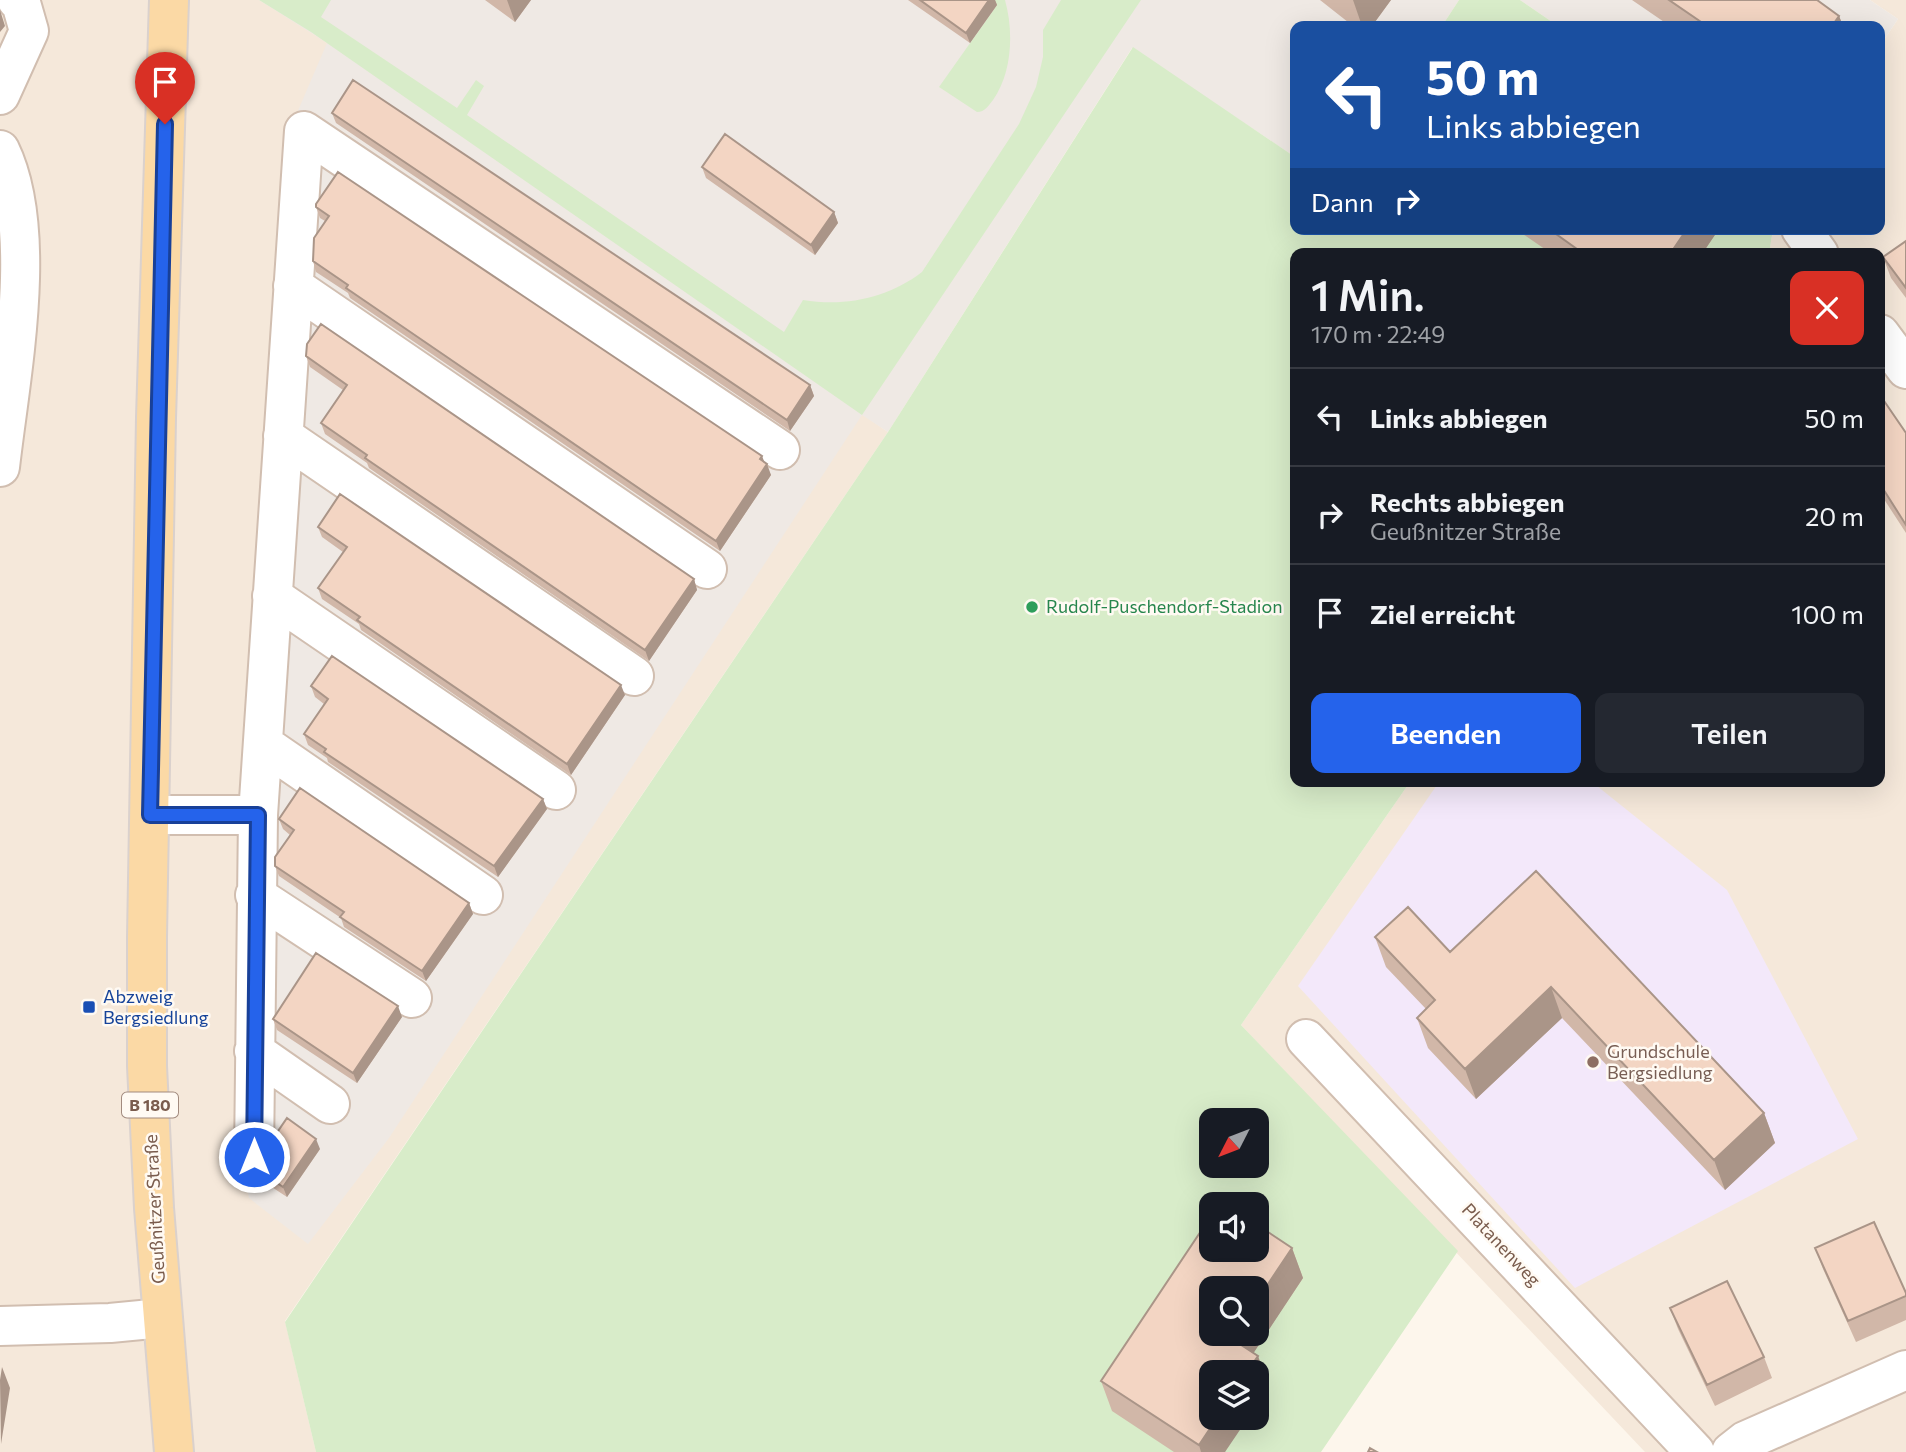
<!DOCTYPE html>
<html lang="de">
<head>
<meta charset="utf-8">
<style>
  body { margin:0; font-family:Commissioner,sans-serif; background:#242831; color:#f1f3f6; height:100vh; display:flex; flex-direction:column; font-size:26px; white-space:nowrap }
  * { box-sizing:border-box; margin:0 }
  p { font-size:23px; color:#9ea1a6 }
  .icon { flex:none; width:38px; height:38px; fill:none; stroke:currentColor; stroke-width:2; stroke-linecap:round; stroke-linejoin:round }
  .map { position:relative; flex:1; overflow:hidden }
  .side { position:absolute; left:1290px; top:248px; width:595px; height:539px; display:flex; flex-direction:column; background:#171b24; border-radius:14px; box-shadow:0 7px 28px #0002 }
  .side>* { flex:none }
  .banner { position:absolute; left:1290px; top:21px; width:595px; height:214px; border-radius:14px; box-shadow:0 7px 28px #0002; background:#1a4fa0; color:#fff; overflow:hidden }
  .needle { width:46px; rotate:228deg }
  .buttons { position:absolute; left:1199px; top:1108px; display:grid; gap:14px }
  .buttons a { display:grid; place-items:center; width:70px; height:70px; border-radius:14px; background:#171b24; box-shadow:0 7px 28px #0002; font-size:35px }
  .pin { position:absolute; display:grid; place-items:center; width:60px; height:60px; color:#fff; margin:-72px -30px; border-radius:50% 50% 50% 0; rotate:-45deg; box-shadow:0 0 7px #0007 }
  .pin .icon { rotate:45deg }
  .me { position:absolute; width:77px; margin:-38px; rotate:0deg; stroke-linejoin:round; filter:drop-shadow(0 0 5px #0008) }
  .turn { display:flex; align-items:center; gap:24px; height:147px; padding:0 21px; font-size:32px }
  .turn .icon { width:91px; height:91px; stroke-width:2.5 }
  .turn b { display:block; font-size:49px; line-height:60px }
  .then { display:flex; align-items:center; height:66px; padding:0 21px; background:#0003; gap:14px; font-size:26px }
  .round { display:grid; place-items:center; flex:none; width:74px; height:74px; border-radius:14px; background:#242831 }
  .overview { display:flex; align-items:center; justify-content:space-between; height:119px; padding:0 21px }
  h1 { font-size:42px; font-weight:600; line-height:52px }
  .button { display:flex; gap:14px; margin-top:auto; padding:14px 21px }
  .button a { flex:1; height:80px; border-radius:14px; background:#2563eb; color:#fff; font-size:28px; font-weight:600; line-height:80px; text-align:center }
  .button a+a { background:#242831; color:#f1f3f6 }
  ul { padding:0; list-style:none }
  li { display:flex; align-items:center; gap:21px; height:98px; padding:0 21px; border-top:2px solid #363941 }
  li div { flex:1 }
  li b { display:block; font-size:26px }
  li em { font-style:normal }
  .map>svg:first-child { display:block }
</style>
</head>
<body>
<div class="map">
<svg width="1906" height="1452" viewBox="0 0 1906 1452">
  <rect width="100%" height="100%" fill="#fdf6ec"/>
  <!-- residential -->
  <path fill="#f5e8da" d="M 0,0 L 259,0 L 311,32 L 888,432 L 285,1321 L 316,1452 L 0,1452 Z
    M 1870,0 L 1906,0 L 1906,1452 L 1645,1452 L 1241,1025 L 1410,782 L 1880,782 L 1880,254 L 1769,254 L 1773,229 L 1880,229 L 1880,46 L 1898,19 Z"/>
  <!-- industrial -->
  <path fill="#efe9e4" d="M 259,0 L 1459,0 L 1442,26 L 1295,26 L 1295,157 L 1132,48 L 888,432 L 862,415 L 389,1138 L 308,1244 L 249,1198 L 242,1160 L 291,127 L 327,43 Z
    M 1520,0 L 1870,0 L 1898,19 L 1880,46 L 1880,26 L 1558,26 Z"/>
  <!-- education -->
  <path fill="#f3e8fa" d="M 1439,782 L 1592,782 L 1727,890 L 1858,1139 L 1575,1288 L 1298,986 Z"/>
  <!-- green -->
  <path fill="#d8ecc9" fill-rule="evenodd" d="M 259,0 L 331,0 L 321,17 L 457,108 L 476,80 L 484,86 L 467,115 L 784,332 L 803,300 C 846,307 888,298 922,272 L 1019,124 L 1036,87 L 1043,57 L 1043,30 L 1061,0 L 1141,0 L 862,415 L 311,32 Z
    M 990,0 L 1005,0 C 1014,32 1012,73 993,100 C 988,106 985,112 977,112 L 939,87 L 997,5 Z
    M 1459,0 L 1520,0 L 1558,26 L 1442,26 Z
    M 1133,47 L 1295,157 L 1295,229 L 1773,229 L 1769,254 L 1295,254 L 1295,782 L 1410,782 L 1241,1025 L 1458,1251 L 1321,1452 L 316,1452 L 285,1322 L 888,432 ZM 1211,1120 L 1256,1120 L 1256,1166 L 1211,1166 ZM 1211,1204 L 1256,1204 L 1256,1250 L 1211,1250 ZM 1211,1288 L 1256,1288 L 1256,1334 L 1211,1334 ZM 1211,1372 L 1256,1372 L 1256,1418 L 1211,1418 Z"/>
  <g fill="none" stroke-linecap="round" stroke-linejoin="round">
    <defs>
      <path id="minor" d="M 0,95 L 29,31 L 21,3 L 17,0
        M 0,150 C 40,232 10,378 0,467
        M 1801,229 L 1819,254
        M 293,286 L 707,569
        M 1880,334 L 1906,369
        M 283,436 L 634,676
        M 272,596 L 556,790
        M 263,744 L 483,895
        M 150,815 L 258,815
        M 255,895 L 412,998
        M 1306,1039 L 1695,1452
        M 254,1051 L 330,1104
        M 254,1157 L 258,815 L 304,131 L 780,450
        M 0,1326 L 110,1323 L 162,1318
        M 1731,1452 L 1745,1441 L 1906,1370"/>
      <path id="major" d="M 169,0 L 156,418 L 147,938 L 147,1066 L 154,1208 L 174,1452"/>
    </defs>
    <!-- minor casing -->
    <use href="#minor" stroke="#d1beb0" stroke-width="42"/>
    <!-- major casing -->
    <use href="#major" stroke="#dad1cd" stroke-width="42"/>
    <!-- minor -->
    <use href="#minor" stroke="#fff" stroke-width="38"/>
    <!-- major -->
    <use href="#major" stroke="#fbd9a5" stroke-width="38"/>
  </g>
  <!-- wall -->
  <path fill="#d1b7a8" d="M 485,0 L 531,0 L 515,22 Z
    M 908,0 L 995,0 L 997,5 L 970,43 Z
    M 1320,0 L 1391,0 L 1372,26 L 1353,26 Z
    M 1632,0 L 1817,0 L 1839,16 L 1843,26 L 1670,26 Z
    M 332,113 L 810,385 L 814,396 L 790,431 L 336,123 Z
    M 702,167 L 834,212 L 838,223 L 815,255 L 706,178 Z
    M 316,207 L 764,462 L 771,475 L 720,551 L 350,298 L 348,293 L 316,272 L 313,261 L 325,221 L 320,218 Z
    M 1519,229 L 1719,229 L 1702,254 L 1552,254 L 1520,232 Z
    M 1906,241 L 1906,298 L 1891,278 L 1883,257 Z
    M 306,356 L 694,579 L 697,590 L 649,661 L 369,468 L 367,463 L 325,434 L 321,423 L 343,390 L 310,367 Z
    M 1880,395 L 1906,433 L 1906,533 L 1880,493 Z
    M 318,527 L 625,695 L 571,775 L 361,630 L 359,624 L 322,599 L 318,588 L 343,552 L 322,537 Z
    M 311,686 L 543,799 L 547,809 L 498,877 L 328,762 L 327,758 L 308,745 L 304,734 L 324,704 L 315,697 Z
    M 279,819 L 469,903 L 473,914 L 426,981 L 344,927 L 341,918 L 279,876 L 275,866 L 290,835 L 283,829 Z
    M 1536,871 L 1764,1113 L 1775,1143 L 1725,1190 L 1562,1018 L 1476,1099 L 1428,1048 L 1417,1018 L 1426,1009 L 1386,967 L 1375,937 L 1450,952 Z
    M 402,1017 L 357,1083 L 277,1030 L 273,1019 Z
    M 320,1149 L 287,1197 L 258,1178 L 255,1167 Z
    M 1292,1248 L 1303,1278 L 1253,1353 L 1269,1386 L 1256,1405 L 1256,1372 L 1225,1452 L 1174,1452 L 1112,1411 L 1101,1381 Z
    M 1815,1248 L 1906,1293 L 1906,1320 L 1856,1342 L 1823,1269 Z
    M 1670,1308 L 1764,1357 L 1772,1378 L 1715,1406 L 1678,1329 Z"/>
  <!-- shaded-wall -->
  <path fill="#aa9588" d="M 507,0 L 531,0 L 515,22 Z
    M 989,0 L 995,0 L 997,5 L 970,43 L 966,33 Z
    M 1353,0 L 1391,0 L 1372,26 L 1362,26 Z
    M 0,10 L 5,26 L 0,32 Z
    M 1839,16 L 1843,26 L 1832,26 Z
    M 834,212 L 838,223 L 815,255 L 811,245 Z
    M 1687,229 L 1719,229 L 1702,254 L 1670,254 Z
    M 810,385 L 814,396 L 790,431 L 787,420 Z
    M 762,456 L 766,466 L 767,464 L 771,475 L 720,551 L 716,541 Z
    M 694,579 L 697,590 L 649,661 L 645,650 Z
    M 621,685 L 625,695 L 571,775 L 567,764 Z
    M 543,799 L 547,809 L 498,877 L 494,866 Z
    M 469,903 L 473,914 L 426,981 L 422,971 Z
    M 1551,987 L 1562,1018 L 1476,1099 L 1465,1069 Z
    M 398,1006 L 402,1017 L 357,1083 L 353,1073 Z
    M 1764,1113 L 1775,1143 L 1725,1190 L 1714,1160 Z
    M 316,1139 L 320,1149 L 287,1197 L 283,1187 Z
    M 1292,1248 L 1303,1278 L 1243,1369 L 1232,1339 L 1235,1334 L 1256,1334 L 1256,1302 Z
    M 1258,1356 L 1269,1386 L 1256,1405 L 1256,1372 L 1247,1372 Z
    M 2,1367 L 10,1388 L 1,1444 L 0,1380 Z
    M 1217,1418 L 1248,1418 L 1225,1452 L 1201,1452 L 1199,1445 Z"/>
  <!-- building -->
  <path fill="#f3d5c3" stroke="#aa9588" stroke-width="2" d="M 920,0 L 989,0 L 966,33 Z
    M 1669,0 L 1817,0 L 1839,16 L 1832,26 L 1707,26 Z
    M 353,80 L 810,385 L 787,420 L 332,113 Z
    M 725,134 L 834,212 L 811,245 L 702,167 Z
    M 338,172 L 762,456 L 760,459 L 767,464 L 716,541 L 346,288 L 348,285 L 313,261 L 314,238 L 329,216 L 316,207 L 316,204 Z
    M 1549,229 L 1687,229 L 1670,254 L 1584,254 Z
    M 1906,241 L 1906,288 L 1883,257 Z
    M 321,324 L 694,579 L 645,650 L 365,458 L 367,455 L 321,423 L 347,385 L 306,356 L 307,344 Z
    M 1880,395 L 1906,433 L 1906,525 L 1880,484 Z
    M 340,494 L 621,685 L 567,764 L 357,620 L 360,617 L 318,588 L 347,547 L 318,527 Z
    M 332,656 L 543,799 L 494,866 L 324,752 L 326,749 L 304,734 L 328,699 L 311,686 Z
    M 300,788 L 469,903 L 422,971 L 340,917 L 344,912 L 275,866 L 275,857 L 294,830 L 279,819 Z
    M 1536,871 L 1764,1113 L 1714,1160 L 1551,987 L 1465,1069 L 1417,1018 L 1435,1000 L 1375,937 L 1408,907 L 1450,952 Z
    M 316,953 L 398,1006 L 353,1073 L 273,1019 Z
    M 287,1118 L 316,1139 L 283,1187 L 255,1167 L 269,1158 L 272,1140 Z
    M 1211,1216 L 1211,1250 L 1256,1250 L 1256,1224 L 1292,1248 L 1256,1302 L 1256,1288 L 1211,1288 L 1211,1334 L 1235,1334 L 1232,1339 L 1258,1356 L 1247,1372 L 1211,1372 L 1211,1418 L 1217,1418 L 1199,1445 L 1101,1381 Z
    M 1874,1222 L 1906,1293 L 1906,1296 L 1848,1321 L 1815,1248 Z
    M 1727,1281 L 1764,1357 L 1707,1385 L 1670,1308 Z
    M 1370,1448 L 1377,1452 L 1368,1452 Z"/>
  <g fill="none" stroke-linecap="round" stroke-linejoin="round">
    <defs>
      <path id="route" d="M 165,124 L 150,815 L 258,815 L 254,1157"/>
    </defs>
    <!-- route casing -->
    <use href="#route" stroke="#184099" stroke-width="18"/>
    <!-- route -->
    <use href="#route" stroke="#2563eb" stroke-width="12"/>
  </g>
  <!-- markers -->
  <circle fill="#2e9e5b" stroke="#fffaf3" stroke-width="2.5" cx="1032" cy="607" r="7"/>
  <rect fill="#1a4fb4" stroke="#fffaf3" stroke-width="2.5" x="82" y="1000" width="14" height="14" rx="3.5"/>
  <circle fill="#8d6e63" stroke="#fffaf3" stroke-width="2.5" cx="1593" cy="1062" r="7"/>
  <g text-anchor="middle" stroke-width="5" stroke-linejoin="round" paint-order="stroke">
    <!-- shield labels -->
    <rect fill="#fffaf3" stroke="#a28b7f" stroke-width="2" x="122" y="1092.5" width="56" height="25" rx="5"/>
    <g font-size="16" font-weight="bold" fill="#7a5c4d">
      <text x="150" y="1111">B 180</text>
    </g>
    <!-- leisure labels -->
    <g font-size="18" fill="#27864d" stroke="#fffaf3" text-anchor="start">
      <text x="1046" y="613">Rudolf-Puschendorf-Stadion</text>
    </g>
    <!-- transit labels -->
    <g font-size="18" fill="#164399" stroke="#fffaf3" text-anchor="start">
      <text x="103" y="1003">Abzweig<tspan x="103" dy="21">Bergsiedlung</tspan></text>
    </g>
    <!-- education labels -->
    <g font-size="18" fill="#785e54" stroke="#fffaf3" text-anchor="start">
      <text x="1607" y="1058">Grundschule<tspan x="1607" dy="21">Bergsiedlung</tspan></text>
    </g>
    <!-- street labels -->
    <g font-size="18" fill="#7a5c4d" stroke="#fffaf3">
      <text transform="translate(155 1209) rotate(-93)" y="6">Geußnitzer Straße</text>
      <text transform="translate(1501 1245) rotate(47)" y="6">Platanenweg</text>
    </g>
  </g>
</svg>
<div class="buttons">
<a><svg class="needle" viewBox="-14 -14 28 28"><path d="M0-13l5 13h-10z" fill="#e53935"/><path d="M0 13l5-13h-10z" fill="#9ea1a6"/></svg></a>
<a><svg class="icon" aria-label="sound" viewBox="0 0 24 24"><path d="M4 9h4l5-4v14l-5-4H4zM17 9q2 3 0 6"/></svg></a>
<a><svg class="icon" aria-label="search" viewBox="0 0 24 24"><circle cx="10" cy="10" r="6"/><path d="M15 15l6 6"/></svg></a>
<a><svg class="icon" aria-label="layers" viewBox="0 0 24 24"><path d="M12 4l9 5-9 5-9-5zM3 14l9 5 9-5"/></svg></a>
</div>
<div class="pin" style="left:165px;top:124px;background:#d93025"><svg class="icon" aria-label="arrive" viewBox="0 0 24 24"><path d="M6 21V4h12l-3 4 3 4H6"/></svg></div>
<svg class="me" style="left:254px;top:1157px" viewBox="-20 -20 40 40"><circle r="17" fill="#2563eb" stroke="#fff" stroke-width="3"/><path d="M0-11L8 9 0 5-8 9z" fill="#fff"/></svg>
<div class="banner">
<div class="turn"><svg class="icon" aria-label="left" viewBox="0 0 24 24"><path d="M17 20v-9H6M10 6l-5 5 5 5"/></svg><div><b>50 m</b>Links abbiegen</div></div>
<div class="then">Dann<svg class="icon" aria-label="right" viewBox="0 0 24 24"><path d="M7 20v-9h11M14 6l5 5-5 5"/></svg></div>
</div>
<section class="side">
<div class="overview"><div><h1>1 Min.</h1><p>170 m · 22:49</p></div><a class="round" style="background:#d93025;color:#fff"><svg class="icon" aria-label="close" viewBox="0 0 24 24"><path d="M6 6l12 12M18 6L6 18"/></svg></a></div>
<ul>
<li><svg class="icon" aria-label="left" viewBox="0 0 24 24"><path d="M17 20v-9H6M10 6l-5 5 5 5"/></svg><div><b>Links abbiegen</b></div><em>50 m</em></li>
<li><svg class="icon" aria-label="right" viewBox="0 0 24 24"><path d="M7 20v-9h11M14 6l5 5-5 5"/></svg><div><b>Rechts abbiegen</b><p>Geußnitzer Straße</p></div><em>20 m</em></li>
<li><svg class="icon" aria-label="arrive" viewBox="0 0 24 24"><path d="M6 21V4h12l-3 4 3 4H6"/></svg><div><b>Ziel erreicht</b></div><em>100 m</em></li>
</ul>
<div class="button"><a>Beenden</a><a>Teilen</a></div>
</section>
</div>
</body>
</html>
